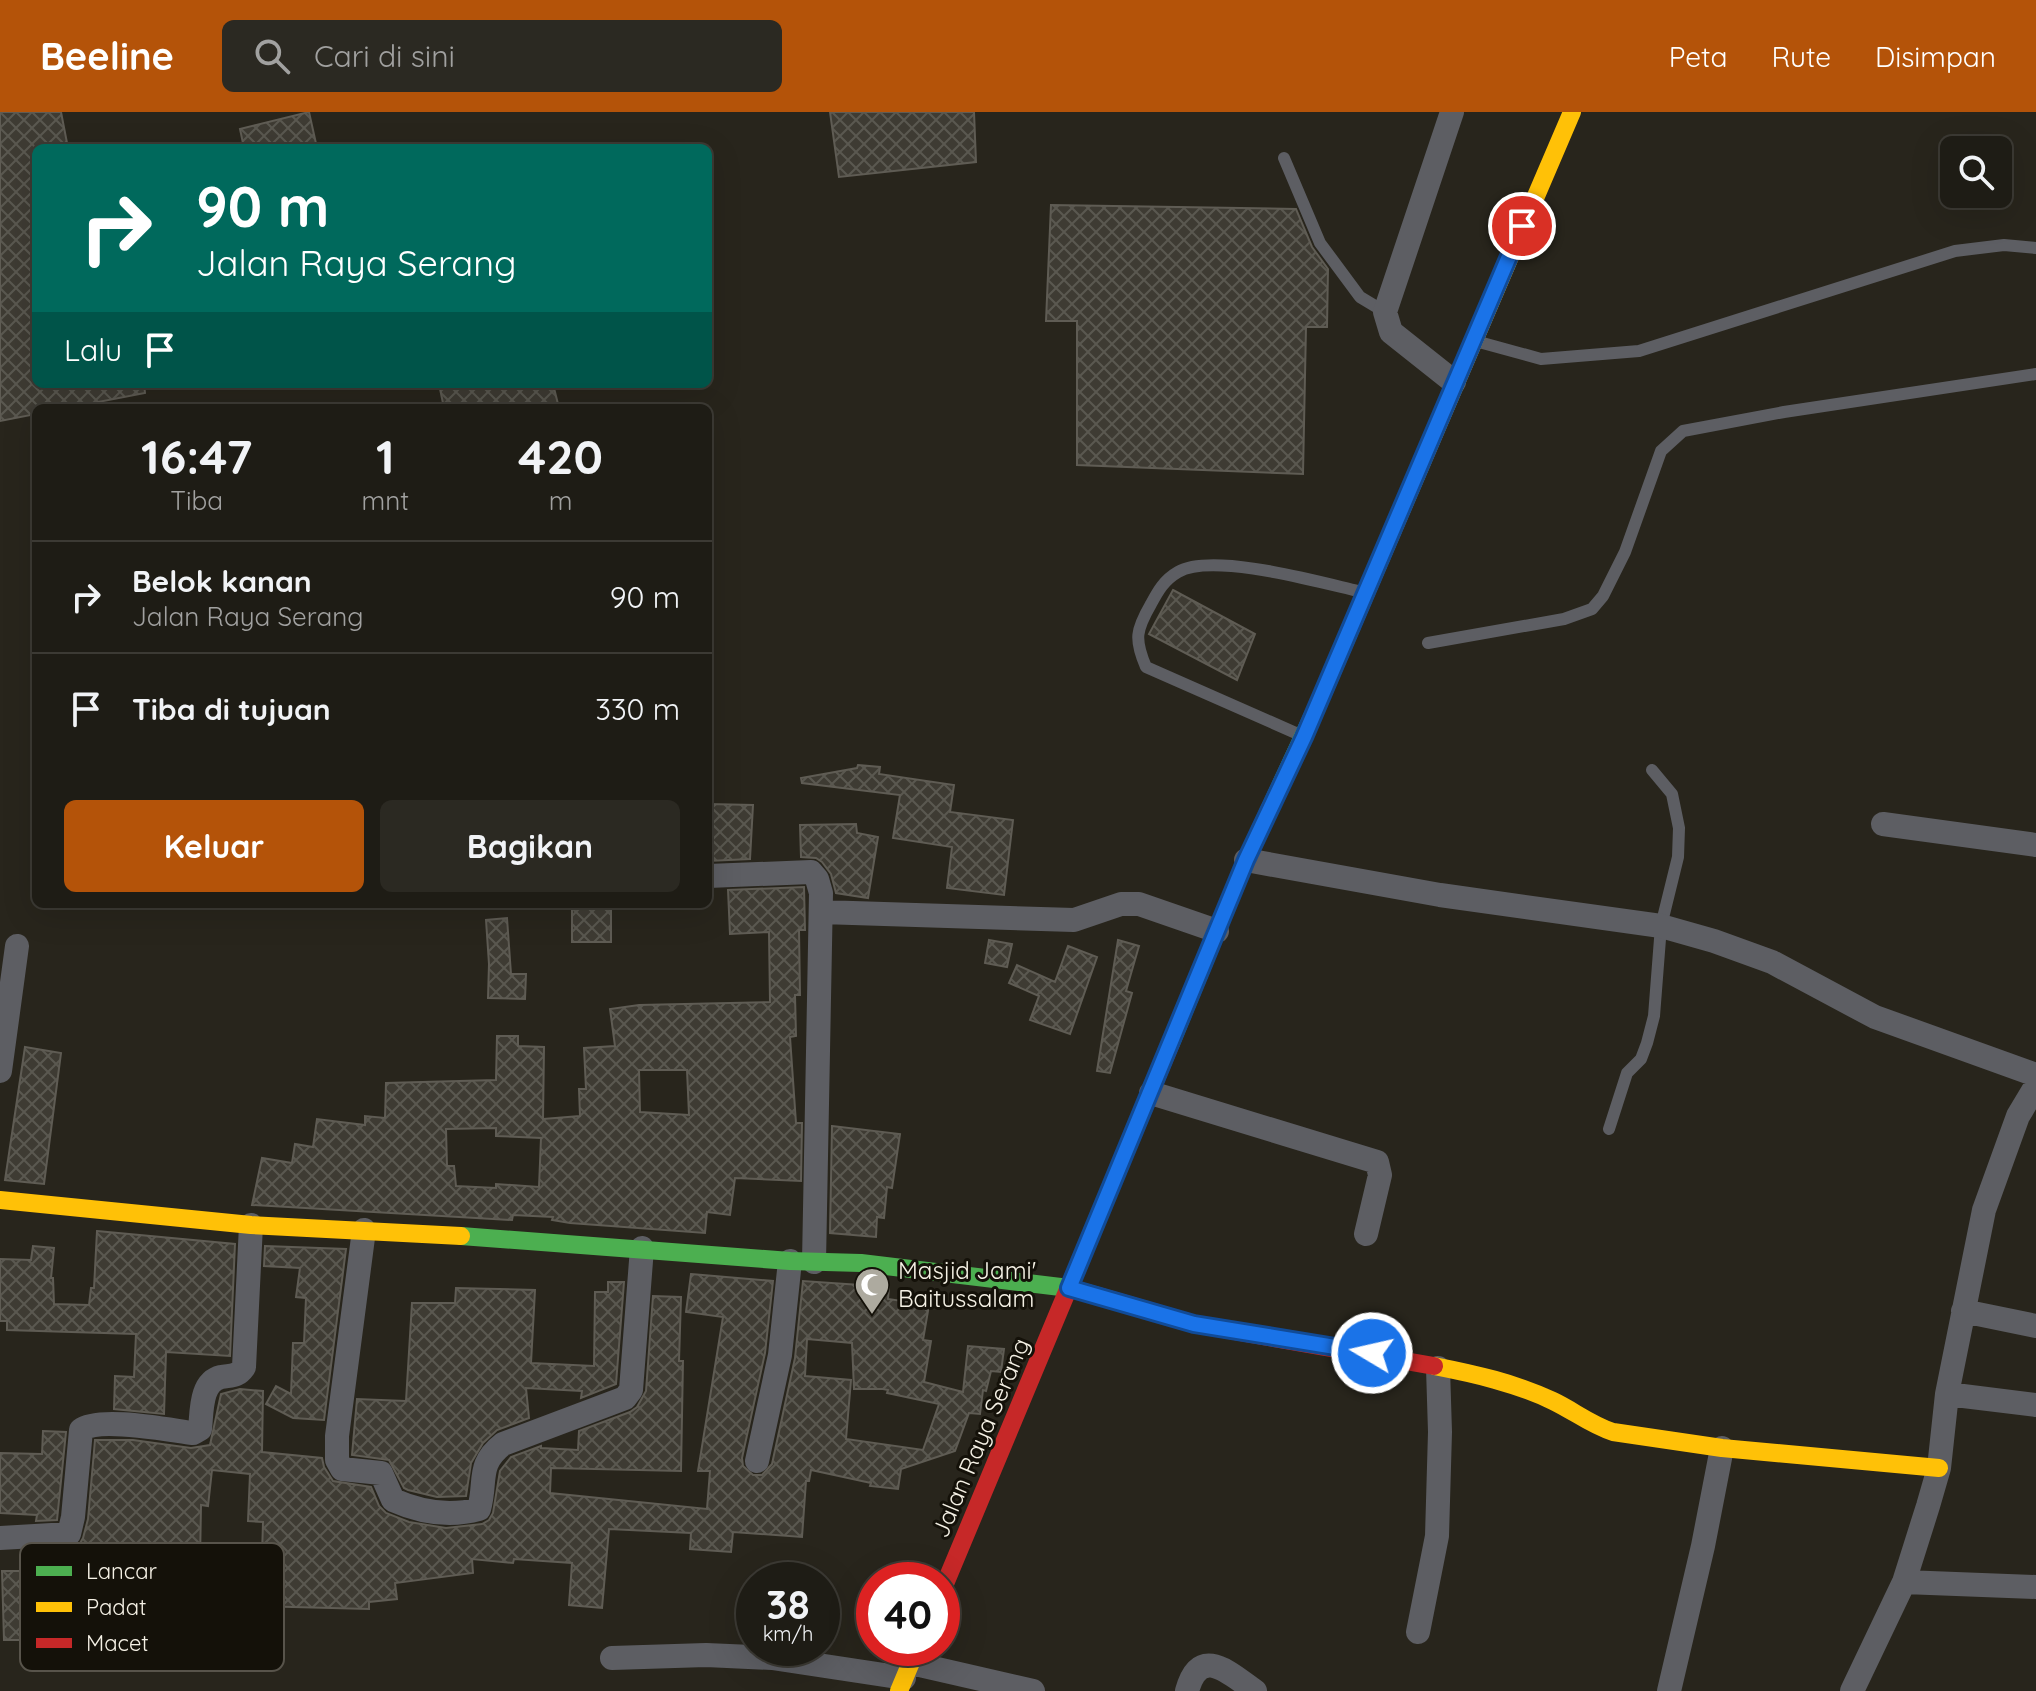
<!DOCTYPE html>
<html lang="id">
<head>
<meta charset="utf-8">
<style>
  body { margin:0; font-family:Quicksand,sans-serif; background:#2b2922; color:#f1f3f6; height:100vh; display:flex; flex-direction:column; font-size:30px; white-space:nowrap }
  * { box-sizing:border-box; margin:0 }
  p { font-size:26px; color:#a1a1a0 }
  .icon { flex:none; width:44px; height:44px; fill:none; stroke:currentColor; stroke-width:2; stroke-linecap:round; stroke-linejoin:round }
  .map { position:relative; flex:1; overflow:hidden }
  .panel { position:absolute; left:32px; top:292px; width:680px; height:504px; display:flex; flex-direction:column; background:#1e1c15; border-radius:12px; box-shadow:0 8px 32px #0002,0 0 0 2px #3c3a34 }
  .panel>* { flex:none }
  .hud { position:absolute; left:32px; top:32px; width:680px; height:244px; border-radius:12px; box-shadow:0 8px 32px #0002,0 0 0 2px #3c3a34; background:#00695c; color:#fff; overflow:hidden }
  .fabs { position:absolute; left:1940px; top:24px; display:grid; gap:16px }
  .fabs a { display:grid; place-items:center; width:72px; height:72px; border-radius:12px; background:#1e1c15; box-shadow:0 8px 32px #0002,0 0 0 2px #3c3a34; font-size:40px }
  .speed { position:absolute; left:736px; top:1450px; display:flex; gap:16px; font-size:40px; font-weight:700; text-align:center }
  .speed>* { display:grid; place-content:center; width:104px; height:104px; border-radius:50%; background:#1e1c15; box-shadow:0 8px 32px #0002,0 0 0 2px #3c3a34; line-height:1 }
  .speed small { font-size:20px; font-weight:400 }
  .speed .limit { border:12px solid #d22; background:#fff; color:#111 }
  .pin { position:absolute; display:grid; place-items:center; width:68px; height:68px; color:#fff; margin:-34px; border:4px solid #fff; border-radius:50%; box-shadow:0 2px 8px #0007 }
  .me { position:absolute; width:88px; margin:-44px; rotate:279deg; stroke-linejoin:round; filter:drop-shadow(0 0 6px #0008) }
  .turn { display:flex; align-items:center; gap:28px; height:168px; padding:0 32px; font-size:36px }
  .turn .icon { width:104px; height:104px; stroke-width:2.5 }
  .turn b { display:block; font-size:56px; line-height:68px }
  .then { display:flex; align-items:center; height:76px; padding:0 32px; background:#0003; gap:16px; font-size:30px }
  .eta { display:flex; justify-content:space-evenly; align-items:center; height:136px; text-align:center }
  .eta b { font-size:48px; font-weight:800; line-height:56px }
  .action { display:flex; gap:16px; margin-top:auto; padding:16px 32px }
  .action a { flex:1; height:92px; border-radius:12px; background:#b45309; color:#fff; font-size:32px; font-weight:800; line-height:92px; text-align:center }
  .action a+a { background:#2b2922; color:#f1f3f6 }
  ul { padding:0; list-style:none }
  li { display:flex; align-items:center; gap:24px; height:112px; padding:0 32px; border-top:2px solid #3c3a34 }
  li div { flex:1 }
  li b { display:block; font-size:30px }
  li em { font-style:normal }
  header { display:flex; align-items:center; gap:48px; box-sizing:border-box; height:112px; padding:0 40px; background:#b45309; color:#fff }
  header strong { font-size:38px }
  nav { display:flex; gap:44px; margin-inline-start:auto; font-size:28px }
  .search { width:560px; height:72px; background:#2b2922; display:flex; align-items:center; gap:20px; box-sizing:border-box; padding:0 28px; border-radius:12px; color:#a1a1a0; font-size:30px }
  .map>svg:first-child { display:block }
</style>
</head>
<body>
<header>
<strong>Beeline</strong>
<div class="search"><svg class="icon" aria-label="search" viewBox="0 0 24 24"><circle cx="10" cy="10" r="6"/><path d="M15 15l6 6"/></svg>Cari di sini</div>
<nav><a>Peta</a><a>Rute</a><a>Disimpan</a></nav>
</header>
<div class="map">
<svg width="2036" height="1579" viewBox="0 0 2036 1579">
  <defs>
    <pattern id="building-cross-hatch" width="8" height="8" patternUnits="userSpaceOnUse" patternTransform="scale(2)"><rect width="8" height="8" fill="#3e3b33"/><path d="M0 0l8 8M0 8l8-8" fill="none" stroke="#5a5850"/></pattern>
  </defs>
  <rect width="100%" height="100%" fill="#28251c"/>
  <!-- building -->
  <path fill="url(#building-cross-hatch)" stroke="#5f5c54" stroke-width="2" fill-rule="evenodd" d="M 0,0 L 61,0 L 68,36 L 36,36 L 36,272 L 144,272 L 145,281 L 67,296 L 36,296 L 36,302 L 0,309 Z
    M 309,0 L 317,36 L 244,36 L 240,17 Z
    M 830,0 L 974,0 L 976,50 L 839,65 Z
    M 1051,93 L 1296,97 L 1312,135 L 1328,157 L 1327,215 L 1306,215 L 1303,362 L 1077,353 L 1077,209 L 1046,209 Z
    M 439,272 L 553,272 L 559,296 L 444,296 Z
    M 1173,478 L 1255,522 L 1237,568 L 1149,522 Z
    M 858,653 L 880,655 L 879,662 L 954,673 L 950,700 L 1013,708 L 1004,783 L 947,776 L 952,735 L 893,726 L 900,683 L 802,671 L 801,666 L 857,656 Z
    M 708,692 L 753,693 L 750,747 L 708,749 Z
    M 856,712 L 857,721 L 878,725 L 868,786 L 836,781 L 831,762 L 822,750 L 816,746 L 801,745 L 800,713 Z
    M 804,775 L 805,818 L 799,818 L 800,883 L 795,883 L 796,924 L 790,925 L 796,1011 L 802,1011 L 801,1069 L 735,1066 L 730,1103 L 707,1100 L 705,1121 L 570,1111 L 552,1108 L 553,1105 L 513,1103 L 512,1108 L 252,1093 L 262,1046 L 292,1051 L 295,1032 L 313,1035 L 317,1007 L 365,1013 L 365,1004 L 385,1006 L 386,971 L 496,968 L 497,924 L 518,924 L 518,934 L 544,935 L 543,1007 L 580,1004 L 579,977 L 586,977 L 584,936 L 615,934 L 610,897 L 639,893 L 770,890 L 769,820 L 730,822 L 728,778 ZM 639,958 L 687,958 L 689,1003 L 640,1000 ZM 496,1016 L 496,1024 L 541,1026 L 539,1075 L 496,1072 L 496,1076 L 456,1074 L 454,1054 L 447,1054 L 446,1017 Z
    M 572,792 L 611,792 L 611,830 L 572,830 Z
    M 507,806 L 511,862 L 526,862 L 525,887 L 488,886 L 489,852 L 486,808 Z
    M 989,828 L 1012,832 L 1007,855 L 985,851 Z
    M 1118,828 L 1139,834 L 1126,879 L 1132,881 L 1110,961 L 1097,959 Z
    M 1068,834 L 1097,845 L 1070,922 L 1030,908 L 1039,884 L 1009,871 L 1017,853 L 1055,870 Z
    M 25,935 L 61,941 L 44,1072 L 5,1068 Z
    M 832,1014 L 900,1022 L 892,1076 L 887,1075 L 884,1106 L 877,1105 L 876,1125 L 830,1121 Z
    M 97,1119 L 235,1132 L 230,1244 L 166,1240 L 164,1302 L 114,1297 L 115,1264 L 134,1265 L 136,1222 L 7,1218 L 7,1209 L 0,1209 L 0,1147 L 31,1148 L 33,1134 L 54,1136 L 51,1166 L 53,1166 L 54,1192 L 89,1193 L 91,1176 L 94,1176 Z
    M 265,1134 L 346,1137 L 324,1308 L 293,1306 L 266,1292 L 276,1274 L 291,1282 L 293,1231 L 304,1231 L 306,1186 L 296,1185 L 300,1156 L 264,1154 Z
    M 691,1162 L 773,1169 L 765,1241 L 742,1346 L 743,1354 L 753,1363 L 762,1363 L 772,1352 L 795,1246 L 803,1169 L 889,1175 L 888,1187 L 929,1193 L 923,1228 L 931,1229 L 924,1270 L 963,1280 L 968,1234 L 1004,1237 L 1001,1260 L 991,1259 L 986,1279 L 983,1278 L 980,1302 L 969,1301 L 955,1339 L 901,1357 L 898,1377 L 870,1374 L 871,1371 L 811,1358 L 809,1369 L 806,1369 L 802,1425 L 733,1420 L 731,1440 L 690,1437 L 691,1421 L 609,1417 L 602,1496 L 569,1493 L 572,1451 L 514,1447 L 513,1451 L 472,1447 L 473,1461 L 395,1471 L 397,1487 L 369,1490 L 369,1497 L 251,1494 L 252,1474 L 261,1475 L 263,1410 L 248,1409 L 250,1362 L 212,1358 L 208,1394 L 201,1393 L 200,1449 L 205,1450 L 202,1486 L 128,1479 L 129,1471 L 66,1465 L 67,1520 L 25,1520 L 25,1528 L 4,1528 L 2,1459 L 33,1459 L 34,1439 L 71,1437 L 79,1433 L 83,1426 L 88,1407 L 95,1328 L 133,1328 L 191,1336 L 210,1333 L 221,1282 L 240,1277 L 263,1279 L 262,1340 L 322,1346 L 324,1355 L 333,1369 L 371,1375 L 379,1394 L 386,1401 L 409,1410 L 446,1416 L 482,1412 L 489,1408 L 493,1401 L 500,1359 L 511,1345 L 541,1334 L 541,1336 L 578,1338 L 579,1319 L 630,1300 L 637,1295 L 646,1279 L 653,1184 L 681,1185 L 679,1249 L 683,1249 L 681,1359 L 551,1356 L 550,1381 L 707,1397 L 710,1359 L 698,1359 L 723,1205 L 686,1200 ZM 807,1227 L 852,1231 L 854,1277 L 883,1277 L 888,1278 L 887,1281 L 939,1292 L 923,1338 L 846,1327 L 851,1268 L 805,1264 Z
    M 608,1170 L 624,1170 L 616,1272 L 581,1286 L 582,1279 L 526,1276 L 529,1306 L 497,1318 L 483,1331 L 471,1351 L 466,1384 L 437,1385 L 408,1378 L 404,1376 L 389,1348 L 352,1343 L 357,1287 L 406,1289 L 412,1191 L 455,1191 L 456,1176 L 535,1178 L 531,1251 L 594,1254 L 595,1180 L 608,1180 Z
    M 43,1319 L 66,1320 L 57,1408 L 36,1409 L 37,1403 L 0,1401 L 0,1341 L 42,1342 Z"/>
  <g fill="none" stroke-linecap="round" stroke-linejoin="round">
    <!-- lane -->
    <path stroke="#5d5e63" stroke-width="12" d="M 1284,46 L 1320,131 L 1360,185 L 1385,200
      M 1479,230 L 1541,247 L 1639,239 L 1955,139 L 2004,133 L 2036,136
      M 1428,531 L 1564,507 L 1592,497 L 1603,484 L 1625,440 L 1661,339 L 1683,319 L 1784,300 L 2036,262
      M 1298,622 L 1146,555 C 1134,527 1136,518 1151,492 C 1158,479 1164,468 1178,460 C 1212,440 1319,470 1358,479
      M 1609,1017 L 1627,961 L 1641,947 L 1647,931 L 1654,904 L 1661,814 L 1678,745 L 1679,716 L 1672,682 L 1652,658"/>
    <!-- street -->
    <path stroke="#5d5e63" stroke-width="24" d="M 1452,0 L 1385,200 L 1391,220 L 1454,270
      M 1883,712 L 2036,733
      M 1246,748 L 1440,783 L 1661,814 L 1714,829 L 1772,850 L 1875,905 L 2036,963
      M 708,764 L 811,760 L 817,767 L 821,781 L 814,1150
      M 821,800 L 1074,808 L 1121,792 L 1139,792 L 1217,819
      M 0,959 L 17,834
      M 1151,981 L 1377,1050 L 1380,1063 L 1366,1122
      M 364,1118 L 337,1324 L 337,1348 L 342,1357 L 381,1361 L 393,1388 C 420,1400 450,1405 479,1397 C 487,1369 476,1353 503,1332 L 625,1286 L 631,1278 L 642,1136
      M 1963,1199 L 2036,1214
      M 1947,1282 L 2036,1293
      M 757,1349 L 780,1243 L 790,1149
      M 0,1426 L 69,1422 L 73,1405 L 81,1318 C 99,1304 169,1318 193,1321 L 200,1317 C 202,1300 200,1270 221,1265 C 232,1263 237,1265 244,1255 L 251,1113
      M 1904,1470 L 2036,1475
      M 1418,1520 L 1437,1424 L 1440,1320 L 1438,1256
      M 612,1546 L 706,1543 L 772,1546 L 904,1566
      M 911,1551 L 1033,1579
      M 1187,1579 C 1200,1532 1229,1561 1255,1579
      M 1669,1579 L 1703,1434 L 1722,1336
      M 1852,1579 L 1904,1470 L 1928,1394 L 1939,1356 L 1947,1282 L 1984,1098 L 2018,1004 L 2036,974"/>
    <!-- fast -->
    <path stroke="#4caf50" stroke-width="18" d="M 1171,931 L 1246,748 L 1324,579
      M 461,1124 L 790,1149 L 861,1151 L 1069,1176 L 1098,1184"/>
    <!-- slow -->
    <path stroke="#ffc107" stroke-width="18" d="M 1324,579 L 1572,0
      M 0,1088 L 251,1113 L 461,1124
      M 1434,1254 C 1475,1262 1515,1271 1553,1289 C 1574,1299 1591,1313 1613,1320 L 1722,1336 L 1939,1356
      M 899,1579 L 917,1536"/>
    <!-- jam -->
    <path stroke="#c62828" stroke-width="18" d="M 1098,1184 L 1194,1212 L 1434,1254
      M 942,1479 L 1171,931"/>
  </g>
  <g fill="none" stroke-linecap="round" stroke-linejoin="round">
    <defs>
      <path id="route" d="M 1372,1241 L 1194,1212 L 1069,1176 L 1246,748 L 1304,625 L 1522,114"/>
    </defs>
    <!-- route casing -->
    <use href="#route" stroke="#114b97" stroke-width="20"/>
    <!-- route -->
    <use href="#route" stroke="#1a73e8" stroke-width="14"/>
  </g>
  <!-- icons -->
  <defs>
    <symbol id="mosque-pin" viewBox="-11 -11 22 30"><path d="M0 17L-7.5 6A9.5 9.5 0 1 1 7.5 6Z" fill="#adaa9f" stroke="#141109"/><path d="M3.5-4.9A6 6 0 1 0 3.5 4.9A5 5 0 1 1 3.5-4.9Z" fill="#fff"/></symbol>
  </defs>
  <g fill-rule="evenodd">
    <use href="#mosque-pin" x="852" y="1153" width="40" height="54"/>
  </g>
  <g text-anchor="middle" stroke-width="6" stroke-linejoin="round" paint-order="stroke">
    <!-- poi labels -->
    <g font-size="24" fill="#f5f1e5" stroke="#141109" text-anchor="start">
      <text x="898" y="1167">Masjid Jami'<tspan x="898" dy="28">Baitussalam</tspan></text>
    </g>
    <!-- street labels -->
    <g font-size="24" fill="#f5f1e5" stroke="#141109">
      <text transform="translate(981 1326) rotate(-67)" y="8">Jalan Raya Serang</text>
    </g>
  </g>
  <!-- legend -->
  <rect x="20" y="1431" width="264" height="128" rx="12" fill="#141109" stroke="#58544b" stroke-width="2"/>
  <rect x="36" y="1454" width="36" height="10" fill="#4caf50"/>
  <rect x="36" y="1490" width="36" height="10" fill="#ffc107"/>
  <rect x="36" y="1526" width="36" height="10" fill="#c62828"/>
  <g font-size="22" fill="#f5f1e5">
    <text x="86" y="1467">Lancar</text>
    <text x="86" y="1503">Padat</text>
    <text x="86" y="1539">Macet</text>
  </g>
</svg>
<div class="fabs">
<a><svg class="icon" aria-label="search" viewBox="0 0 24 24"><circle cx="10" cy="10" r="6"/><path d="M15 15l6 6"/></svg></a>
</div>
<div class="speed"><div>38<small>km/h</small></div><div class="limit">40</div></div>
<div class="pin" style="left:1522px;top:114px;background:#d93025"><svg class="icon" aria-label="arrive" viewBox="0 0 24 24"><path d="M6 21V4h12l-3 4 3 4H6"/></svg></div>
<svg class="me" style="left:1372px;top:1241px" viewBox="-20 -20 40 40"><circle r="17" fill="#1a73e8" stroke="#fff" stroke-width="3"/><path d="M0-11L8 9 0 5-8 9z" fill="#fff"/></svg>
<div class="hud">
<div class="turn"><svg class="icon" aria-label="right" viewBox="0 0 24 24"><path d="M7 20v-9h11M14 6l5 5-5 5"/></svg><div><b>90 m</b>Jalan Raya Serang</div></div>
<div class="then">Lalu<svg class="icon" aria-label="arrive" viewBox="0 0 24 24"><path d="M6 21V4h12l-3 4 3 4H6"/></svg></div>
</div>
<section class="panel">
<div class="eta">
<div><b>16:47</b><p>Tiba</p></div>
<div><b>1</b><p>mnt</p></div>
<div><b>420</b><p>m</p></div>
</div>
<ul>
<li><svg class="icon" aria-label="right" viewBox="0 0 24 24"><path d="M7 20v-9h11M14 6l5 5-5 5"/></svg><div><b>Belok kanan</b><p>Jalan Raya Serang</p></div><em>90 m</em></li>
<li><svg class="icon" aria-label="arrive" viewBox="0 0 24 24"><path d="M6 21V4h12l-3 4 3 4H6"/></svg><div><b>Tiba di tujuan</b></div><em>330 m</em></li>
</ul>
<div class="action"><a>Keluar</a><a>Bagikan</a></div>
</section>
</div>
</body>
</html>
